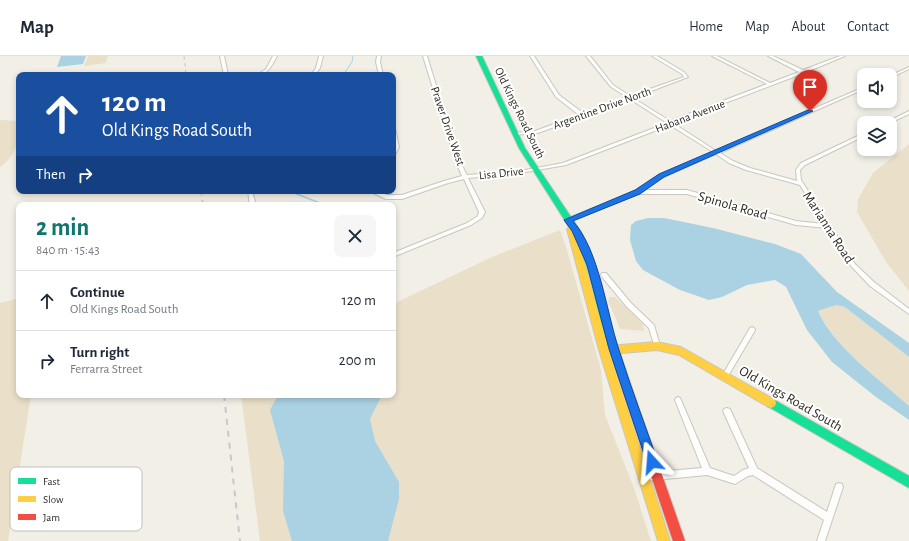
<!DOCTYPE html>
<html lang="en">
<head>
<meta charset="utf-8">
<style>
  body { margin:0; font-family:"Alegreya Sans",sans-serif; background:#f6f6f7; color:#1f2937; height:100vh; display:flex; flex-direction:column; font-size:15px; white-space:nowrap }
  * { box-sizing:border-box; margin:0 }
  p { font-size:13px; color:#747a83 }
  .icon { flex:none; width:22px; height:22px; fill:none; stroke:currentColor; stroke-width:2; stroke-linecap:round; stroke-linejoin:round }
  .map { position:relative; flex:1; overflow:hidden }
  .sheet { position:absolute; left:16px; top:146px; width:380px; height:196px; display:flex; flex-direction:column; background:#fff; border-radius:8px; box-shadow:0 2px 6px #0003 }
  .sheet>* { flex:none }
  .top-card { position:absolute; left:16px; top:16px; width:380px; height:122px; border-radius:8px; box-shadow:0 2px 6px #0003; background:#1a4fa0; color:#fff; overflow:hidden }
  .controls { position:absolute; left:857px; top:12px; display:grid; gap:8px }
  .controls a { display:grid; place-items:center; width:40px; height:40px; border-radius:8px; background:#fff; box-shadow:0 2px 6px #0003; font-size:20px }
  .pin { position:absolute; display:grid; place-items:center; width:34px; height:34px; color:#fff; margin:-41px -17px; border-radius:50% 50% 50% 0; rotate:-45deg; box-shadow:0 0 4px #0007 }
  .pin .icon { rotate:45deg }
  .me { position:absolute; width:44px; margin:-22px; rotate:341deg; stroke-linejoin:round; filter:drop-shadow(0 0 3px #0008) }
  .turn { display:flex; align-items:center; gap:14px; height:84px; padding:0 20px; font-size:18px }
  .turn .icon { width:52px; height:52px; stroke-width:2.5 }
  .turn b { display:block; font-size:28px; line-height:34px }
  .then { display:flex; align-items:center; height:38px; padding:0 20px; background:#0003; gap:8px; font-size:15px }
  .round { display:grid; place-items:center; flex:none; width:42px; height:42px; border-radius:8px; background:#f6f6f7 }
  .overview { display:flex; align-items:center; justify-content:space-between; height:68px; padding:0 20px }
  h1 { font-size:24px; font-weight:600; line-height:30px; color:#0f766e }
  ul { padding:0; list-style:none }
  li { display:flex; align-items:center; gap:12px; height:60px; padding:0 20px; border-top:1px solid #e0e1e3 }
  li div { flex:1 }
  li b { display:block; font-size:15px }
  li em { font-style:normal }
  header { display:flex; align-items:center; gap:24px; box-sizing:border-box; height:56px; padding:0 20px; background:#fff; border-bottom:1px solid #e0e1e3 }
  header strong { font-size:19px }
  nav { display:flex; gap:22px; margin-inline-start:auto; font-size:14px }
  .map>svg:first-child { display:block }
</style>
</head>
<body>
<header>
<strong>Map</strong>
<nav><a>Home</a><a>Map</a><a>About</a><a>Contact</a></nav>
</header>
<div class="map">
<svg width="909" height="485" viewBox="0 0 909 485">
  <rect width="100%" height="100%" fill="#f2efe6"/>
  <!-- green -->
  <path fill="#eae0c9" d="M 88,0 L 108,0 L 106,7 L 84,10 Z
    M 0,64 L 19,65 C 19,85 17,99 0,111 Z
    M 909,88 L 909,235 L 886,206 L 857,156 L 858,143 L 873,117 Z
    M 560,174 L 566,191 L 601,314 L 605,359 L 634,432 L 651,485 L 260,485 L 241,339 L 393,339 L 393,248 L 492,201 Z
    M 610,241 L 615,241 L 643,268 L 644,275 L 620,273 L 608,245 Z
    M 19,242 L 19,339 L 31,339 L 8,485 L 0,485 L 0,247 Z
    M 836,249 L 845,251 L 909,301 L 909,350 C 878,323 836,292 818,255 Z"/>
  <!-- water -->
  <path fill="#abd2e2" d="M 61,0 L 86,0 L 83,8 L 57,11 Z
    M 648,162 L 664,162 L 713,172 L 775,188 L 801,198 L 837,236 L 909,287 L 909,301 L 845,251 L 836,249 L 818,255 C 833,290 880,324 909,350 L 909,364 L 876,341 L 832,306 L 807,274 L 786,231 L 775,224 L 747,229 L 722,241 L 709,244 L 680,234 L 643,214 L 636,205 L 630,184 L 631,169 L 636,165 Z
    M 278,339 L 382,339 L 370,363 L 375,385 L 399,426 L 399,443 L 388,485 L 292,485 L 283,455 L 284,405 L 270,354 Z"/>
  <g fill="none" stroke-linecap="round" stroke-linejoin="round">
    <!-- stream-far1 -->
    <path stroke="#abd2e2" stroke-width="1" d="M 343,19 L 352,6 L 353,0"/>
    <!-- stream -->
    <path stroke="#abd2e2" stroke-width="1.5" d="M 289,135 L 325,149"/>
    <defs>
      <path id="street" d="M 220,0 L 224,0 L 228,19 L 224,19 Z
        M 273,0 L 277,0 C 272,9 268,19 257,19 L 266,13 Z
        M 319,0 L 323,0 L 320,12 L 315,19 L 311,19 L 316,12 Z
        M 377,0 L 381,0 L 380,6 L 383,19 L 379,19 L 376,6 Z
        M 423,0 L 427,0 L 459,104 L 467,119 L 520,115 L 563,107 L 667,67 L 630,43 L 538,77 L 513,79 L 513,77 L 515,77 L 535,75 L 579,59 L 556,41 L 530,0 L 534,0 L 559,39 L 583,57 L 627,41 L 611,31 L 586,0 L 590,0 L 613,29 L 630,40 L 684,21 L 682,18 L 652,0 L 657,0 L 684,16 L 688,21 L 633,42 L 670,65 L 767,28 L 712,0 L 717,0 L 770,27 L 799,16 L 768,0 L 773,0 L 803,14 L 840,0 L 845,0 L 804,17 L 673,67 L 716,95 L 864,31 L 864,33 L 720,97 L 733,105 L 750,112 L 797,125 L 796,114 L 801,107 L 864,77 L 864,80 L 805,109 L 800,114 L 801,124 L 855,208 L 874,226 L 909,253 L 909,258 L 870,230 L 851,210 L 827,172 L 796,169 L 687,138 L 638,138 L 570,165 L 566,165 L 565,164 L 566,163 L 635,135 L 660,119 L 713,96 L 670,69 L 566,109 L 520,117 L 468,122 L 485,156 L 482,162 L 471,169 L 393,201 L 393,197 L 467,167 L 478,160 L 479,156 L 464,123 L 448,127 L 402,143 L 386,143 L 369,135 L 376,135 L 387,139 L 402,139 L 444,125 L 462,120 L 455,104 ZM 716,98 L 729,107 L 746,114 L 800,129 L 824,168 L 796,165 L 687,134 L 643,134 L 664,121 Z
        M 909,11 L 909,13 L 890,22 L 890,20 Z
        M 909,55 L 909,58 L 890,67 L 885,67 Z
        M 393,71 L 395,72 L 399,91 L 395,99 L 393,99 L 393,94 L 395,91 L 393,83 Z
        M 248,135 L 252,135 L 256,149 L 250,149 Z
        M 602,217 L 606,217 L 631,247 L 654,269 L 660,290 L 659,292 L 657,293 L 655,292 L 649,272 L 627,251 L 602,221 L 601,219 Z
        M 752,271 L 754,272 L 755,274 L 754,276 L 727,322 L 725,323 L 723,322 L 722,320 L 723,318 L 750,272 Z
        M 678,341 L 680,342 L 681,344 L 710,412 L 734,420 L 743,414 L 749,412 L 723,355 L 724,353 L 727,352 L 730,353 L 757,412 L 827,456 L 836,428 L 839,427 L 842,428 L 843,431 L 825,485 L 817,485 L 824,464 L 753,419 L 748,420 L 735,428 L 707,419 L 644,425 L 641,424 L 640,421 L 641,418 L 644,417 L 702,412 L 675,344 L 676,342 Z"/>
      <path id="fast" d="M 476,0 L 482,0 L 525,92 L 581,176 L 590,194 L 601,227 L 614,279 L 626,315 L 625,318 L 621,319 L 617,318 L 616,315 C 612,303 608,291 604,280 C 594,244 591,212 574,179 L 519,92 Z
        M 771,342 L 909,420 L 909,432 L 767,350 L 766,347 L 767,344 Z"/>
      <path id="slow" d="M 571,170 L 575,173 L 608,290 L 657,286 L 681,291 L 775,344 L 776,347 L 775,350 L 771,352 L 767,350 L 679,299 L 657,294 L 610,298 L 670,485 L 658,485 L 599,294 L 567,173 Z"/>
      <path id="jam" d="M 621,311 L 625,312 L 626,315 L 685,485 L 673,485 L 616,315 L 617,312 Z"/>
    </defs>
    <!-- street casing -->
    <use href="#street" stroke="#c9c6c0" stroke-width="2"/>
    <!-- fast casing -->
    <use href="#fast" stroke="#c9c6c0" stroke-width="2"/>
    <!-- slow casing -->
    <use href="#slow" stroke="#c9c6c0" stroke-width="2"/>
    <!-- jam casing -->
    <use href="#jam" stroke="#c9c6c0" stroke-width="2"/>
    <!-- street -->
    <use href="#street" fill="#fdfdfb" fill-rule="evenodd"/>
    <!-- fast -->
    <use href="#fast" fill="#16e098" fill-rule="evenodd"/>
    <!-- slow -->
    <use href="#slow" fill="#ffcf43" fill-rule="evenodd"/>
    <!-- jam -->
    <use href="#jam" fill="#f24e42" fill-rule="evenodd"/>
    <!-- rail-far2 -->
    <path stroke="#c9c8c6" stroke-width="1" stroke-dasharray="3.5 3.5" stroke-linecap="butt" d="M 184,0 L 186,19"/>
    <!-- rail-far1 -->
    <path stroke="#c9c8c6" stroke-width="1.5" stroke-dasharray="4.5 4.5" stroke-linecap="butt" d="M 201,135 L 203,149"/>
    <!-- rail -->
    <path stroke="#c9c8c6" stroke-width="2" stroke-dasharray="6 6" stroke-linecap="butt" d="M 224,339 L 240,485"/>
  </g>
  <!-- route -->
  <path fill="#1a73e8" stroke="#114b97" d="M 808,54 L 813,55 L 664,121 L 640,138 L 573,165 C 600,196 606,255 619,294 C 631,332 645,369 658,406 L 656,410 L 652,412 L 648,410 L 609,293 L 587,209 L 572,175 L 564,164 L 635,134 L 659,118 Z"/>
  <g text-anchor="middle" stroke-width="4" stroke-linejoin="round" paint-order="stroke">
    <!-- far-street labels -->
    <g font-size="12" fill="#2f2c26" stroke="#fff">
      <text transform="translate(602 52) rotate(-20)" y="4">Argentine Drive North</text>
      <text transform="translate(520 57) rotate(64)" y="4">Old Kings Road South</text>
      <text transform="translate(690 60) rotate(-21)" y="4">Habana Avenue</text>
      <text transform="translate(448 70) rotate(71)" y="4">Praver Drive West</text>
      <text transform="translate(501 117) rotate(-6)" y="4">Lisa Drive</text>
    </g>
    <!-- street labels -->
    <g font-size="14" fill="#2f2c26" stroke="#fff">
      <text transform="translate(733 149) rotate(16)" y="5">Spinola Road</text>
      <text transform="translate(829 171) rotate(57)" y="5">Marianna Road</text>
      <text transform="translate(791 342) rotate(30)" y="5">Old Kings Road South</text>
    </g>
  </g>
  <!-- legend -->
  <rect x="10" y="411" width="132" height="64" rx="6" fill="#fff" stroke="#c1c0be" stroke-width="1"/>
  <rect x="18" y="422" width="18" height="6" fill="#16e098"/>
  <rect x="18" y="440" width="18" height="6" fill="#ffcf43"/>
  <rect x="18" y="458" width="18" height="6" fill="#f24e42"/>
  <g font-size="11" fill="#2f2c26">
    <text x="43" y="429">Fast</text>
    <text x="43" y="447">Slow</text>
    <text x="43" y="465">Jam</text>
  </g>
</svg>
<div class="controls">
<a><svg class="icon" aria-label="sound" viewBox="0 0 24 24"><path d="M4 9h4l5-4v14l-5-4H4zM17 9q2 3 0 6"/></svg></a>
<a><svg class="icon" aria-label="layers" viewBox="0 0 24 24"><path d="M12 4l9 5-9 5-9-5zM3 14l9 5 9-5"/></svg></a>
</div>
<div class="pin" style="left:810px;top:55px;background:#d93025"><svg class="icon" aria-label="arrive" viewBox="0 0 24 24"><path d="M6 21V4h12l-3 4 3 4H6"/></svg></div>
<svg class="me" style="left:652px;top:406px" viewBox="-20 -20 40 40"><path d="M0-17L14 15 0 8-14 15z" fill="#1a73e8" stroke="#fff" stroke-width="4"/></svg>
<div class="top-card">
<div class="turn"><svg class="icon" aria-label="ahead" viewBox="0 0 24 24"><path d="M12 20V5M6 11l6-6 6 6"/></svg><div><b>120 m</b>Old Kings Road South</div></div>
<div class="then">Then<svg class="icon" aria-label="right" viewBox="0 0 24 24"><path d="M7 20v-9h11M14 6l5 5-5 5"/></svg></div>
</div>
<section class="sheet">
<div class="overview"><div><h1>2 min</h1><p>840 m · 15:43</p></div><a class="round"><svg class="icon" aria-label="close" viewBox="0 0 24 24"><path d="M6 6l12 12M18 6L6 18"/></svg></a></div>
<ul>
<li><svg class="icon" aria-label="ahead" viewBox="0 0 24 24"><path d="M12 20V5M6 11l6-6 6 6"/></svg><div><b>Continue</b><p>Old Kings Road South</p></div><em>120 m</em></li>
<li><svg class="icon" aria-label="right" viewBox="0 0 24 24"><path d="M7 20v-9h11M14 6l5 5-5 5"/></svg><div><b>Turn right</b><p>Ferrarra Street</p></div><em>200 m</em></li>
</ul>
</section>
</div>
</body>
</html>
